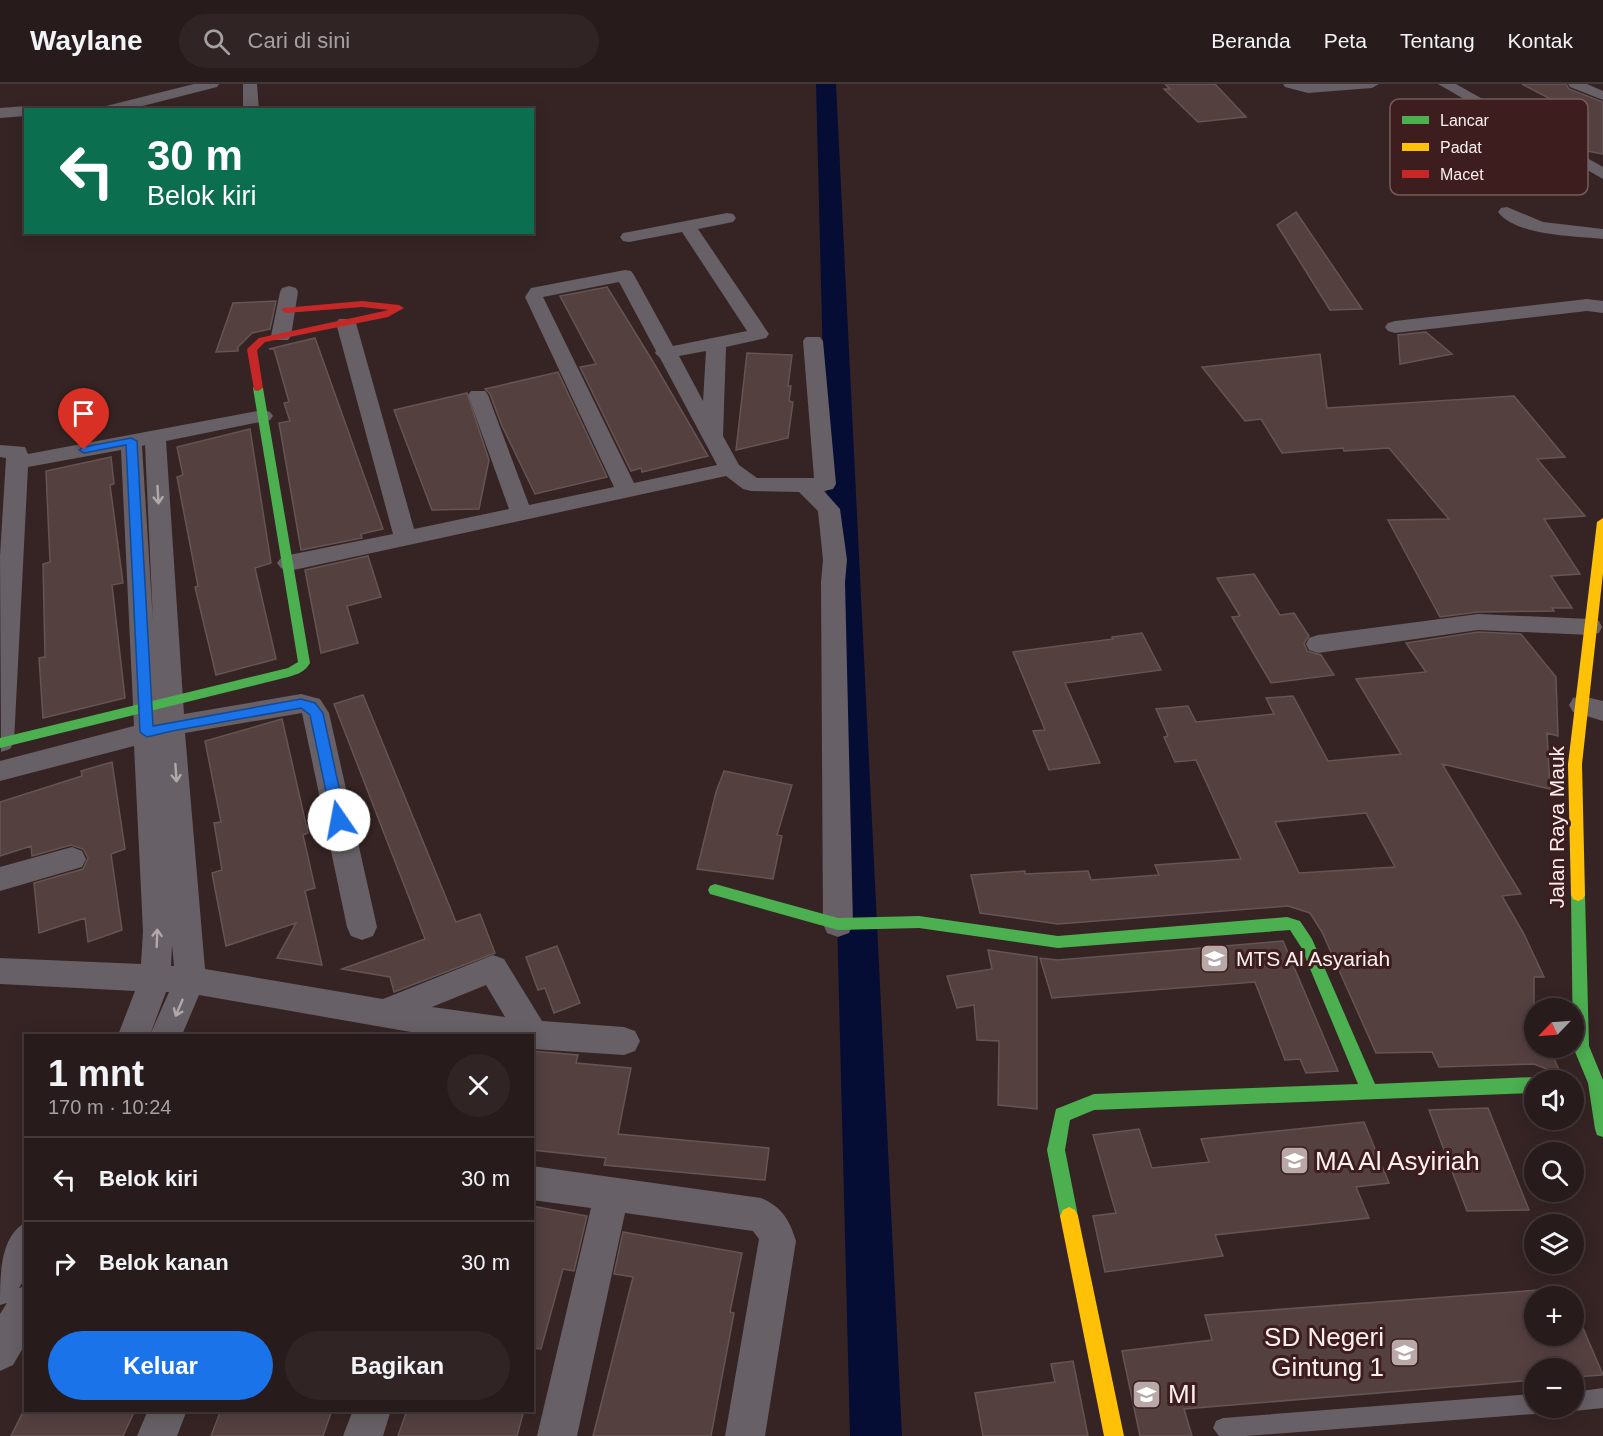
<!DOCTYPE html>
<html lang="id">
<head>
<meta charset="utf-8">
<style>
  body { margin:0; font-family:Helvetica,sans-serif; background:#302424; color:#f1f3f6; height:100vh; display:flex; flex-direction:column; font-size:22px; white-space:nowrap }
  * { box-sizing:border-box; margin:0 }
  p { font-size:20px; color:#a5a1a3 }
  .icon { flex:none; width:33px; height:33px; fill:none; stroke:currentColor; stroke-width:2; stroke-linecap:round; stroke-linejoin:round }
  .map { position:relative; flex:1; overflow:hidden }
  .side { position:absolute; left:24px; top:950px; width:510px; height:378px; display:flex; flex-direction:column; background:#281b1b; border-radius:0px; box-shadow:0 3px 15px #0003,0 0 0 2px #44393a }
  .side>* { flex:none }
  .top-card { position:absolute; left:24px; top:24px; width:510px; height:126px; border-radius:0px; box-shadow:0 3px 15px #0003,0 0 0 2px #44393a; background:#0b6e4f; color:#fff; overflow:hidden }
  .needle { width:39px; rotate:245deg }
  .controls { position:absolute; left:1524px; top:914px; display:grid; gap:12px }
  .controls a { display:grid; place-items:center; width:60px; height:60px; border-radius:50%; background:#281b1b; box-shadow:0 3px 15px #0003,0 0 0 2px #44393a; font-size:30px }
  .pin { position:absolute; display:grid; place-items:center; width:51px; height:51px; color:#fff; margin:-62px -26px; border-radius:50% 50% 50% 0; rotate:-45deg; box-shadow:0 0 6px #0007 }
  .pin .icon { rotate:45deg }
  .me { position:absolute; width:66px; margin:-33px; rotate:348deg; stroke-linejoin:round; filter:drop-shadow(0 0 4px #0008) }
  .turn { display:flex; align-items:center; gap:21px; height:126px; padding:0 24px; font-size:27px }
  .turn .icon { width:78px; height:78px; stroke-width:2.5 }
  .turn b { display:block; font-size:42px; line-height:51px }
  .round { display:grid; place-items:center; flex:none; width:63px; height:63px; border-radius:32px; background:#302424 }
  .overview { display:flex; align-items:center; justify-content:space-between; height:102px; padding:0 24px }
  h1 { font-size:36px; font-weight:600; line-height:45px }
  .action { display:flex; gap:12px; margin-top:auto; padding:12px 24px }
  .action a { flex:1; height:69px; border-radius:36px; background:#1a73e8; color:#fff; font-size:24px; font-weight:600; line-height:69px; text-align:center }
  .action a+a { background:#302424; color:#f1f3f6 }
  ul { padding:0; list-style:none }
  li { display:flex; align-items:center; gap:18px; height:84px; padding:0 24px; border-top:2px solid #44393a }
  li div { flex:1 }
  li b { display:block; font-size:22px }
  li em { font-style:normal }
  header { display:flex; align-items:center; gap:36px; box-sizing:border-box; height:84px; padding:0 30px; background:#281b1b; border-bottom:2px solid #44393a }
  header strong { font-size:28px }
  nav { display:flex; gap:33px; margin-inline-start:auto; font-size:21px }
  .search { width:420px; height:54px; background:#302424; display:flex; align-items:center; gap:15px; box-sizing:border-box; padding:0 21px; border-radius:33px; color:#a5a1a3; font-size:22px }
  .map>svg:first-child { display:block }
</style>
</head>
<body>
<header>
<strong>Waylane</strong>
<div class="search"><svg class="icon" aria-label="search" viewBox="0 0 24 24"><circle cx="10" cy="10" r="6"/><path d="M15 15l6 6"/></svg>Cari di sini</div>
<nav><a>Beranda</a><a>Peta</a><a>Tentang</a><a>Kontak</a></nav>
</header>
<div class="map">
<svg width="1603" height="1352" viewBox="0 0 1603 1352">
  <rect width="100%" height="100%" fill="#362424"/>
  <g fill="none" stroke-linecap="round" stroke-linejoin="round">
    <!-- canal -->
    <path fill="#050d34" fill-rule="evenodd" d="M 816,0 L 836,0 L 902,1352 L 850,1352 Z"/>
  </g>
  <!-- building -->
  <path fill="#554040" stroke="#645453" stroke-width="1.5" fill-rule="evenodd" d="M 1165,0 L 1215,0 L 1246,33 L 1198,38 L 1164,5 L 1170,5 Z
    M 1522,0 L 1566,0 L 1569,5 L 1603,18 L 1603,70 L 1576,65 L 1565,59 L 1570,40 L 1544,25 L 1564,22 Z
    M 1296,128 L 1362,225 L 1330,226 L 1277,141 Z
    M 607,203 L 652,276 L 708,372 L 642,388 L 641,384 L 631,387 L 580,283 L 596,280 L 560,212 Z
    M 276,217 L 270,245 L 252,249 L 238,263 L 238,267 L 216,268 L 233,219 Z
    M 1426,248 L 1452,270 L 1400,280 L 1398,251 Z
    M 315,254 L 383,445 L 361,450 L 362,454 L 301,466 L 279,339 L 290,337 L 284,319 L 289,318 L 274,265 L 269,265 Z
    M 747,269 L 792,271 L 788,302 L 791,302 L 789,317 L 793,318 L 788,354 L 736,366 Z
    M 1320,270 L 1327,324 L 1514,312 L 1565,373 L 1537,375 L 1585,432 L 1544,435 L 1580,490 L 1551,492 L 1572,524 L 1552,524 L 1554,527 L 1478,528 L 1440,533 L 1388,436 L 1449,435 L 1389,364 L 1344,367 L 1343,364 L 1282,369 L 1261,335 L 1245,337 L 1202,283 Z
    M 558,288 L 607,393 L 535,410 L 502,342 L 490,310 L 485,305 Z
    M 467,309 L 489,376 L 479,425 L 432,426 L 394,326 Z
    M 250,345 L 271,479 L 255,484 L 276,575 L 216,591 L 195,503 L 198,502 L 177,393 L 183,391 L 177,363 Z
    M 111,373 L 114,400 L 110,401 L 123,499 L 112,501 L 125,614 L 43,634 L 39,574 L 45,573 L 43,480 L 50,478 L 46,387 Z
    M 368,472 L 381,513 L 347,522 L 358,559 L 321,569 L 305,486 Z
    M 1254,490 L 1280,531 L 1294,529 L 1309,552 L 1304,559 L 1307,567 L 1321,571 L 1334,591 L 1271,599 L 1232,533 L 1240,532 L 1217,494 Z
    M 1478,548 L 1521,550 L 1556,593 L 1558,652 L 1547,649 L 1550,705 L 1442,680 L 1521,810 L 1502,812 L 1524,850 L 1544,893 L 1534,893 L 1534,963 L 1549,963 L 1559,986 L 1549,986 L 1534,980 L 1439,983 L 1432,968 L 1376,969 L 1322,848 L 1310,829 L 1288,822 L 1058,840 L 980,829 L 971,791 L 1025,787 L 1025,790 L 1088,787 L 1091,796 L 1159,791 L 1155,781 L 1241,775 L 1196,676 L 1175,678 L 1164,653 L 1168,652 L 1156,625 L 1188,622 L 1196,638 L 1274,630 L 1266,614 L 1293,612 L 1328,677 L 1401,670 L 1356,595 L 1426,588 L 1406,559 ZM 1366,729 L 1395,783 L 1299,789 L 1275,738 Z
    M 1142,549 L 1161,586 L 1065,599 L 1100,679 L 1049,686 L 1033,647 L 1045,646 L 1013,568 L 1113,555 L 1112,553 Z
    M 363,611 L 456,838 L 480,830 L 495,869 L 394,908 L 390,893 L 342,885 L 425,855 L 334,620 Z
    M 282,635 L 308,749 L 303,751 L 315,804 L 305,807 L 322,881 L 277,874 L 296,839 L 226,862 L 212,789 L 222,786 L 214,739 L 221,738 L 205,657 Z
    M 112,678 L 125,765 L 111,770 L 122,846 L 88,858 L 85,834 L 39,849 L 34,799 L 83,785 L 88,774 L 83,765 L 71,761 L 32,772 L 31,762 L 0,772 L 0,718 L 82,692 L 81,687 Z
    M 724,687 L 792,701 L 777,751 L 782,752 L 773,795 L 697,785 L 716,708 Z
    M 1283,857 L 1338,987 L 1306,989 L 1300,975 L 1285,976 L 1255,898 L 1052,914 L 1040,874 L 1058,876 Z
    M 557,862 L 580,919 L 554,929 L 545,904 L 538,906 L 526,873 Z
    M 988,866 L 1037,873 L 1037,1025 L 998,1021 L 999,957 L 977,956 L 974,921 L 957,924 L 947,892 L 992,885 Z
    M 532,967 L 578,971 L 576,979 L 631,984 L 618,1050 L 769,1064 L 765,1096 L 604,1081 L 606,1074 L 532,1066 Z
    M 1488,1024 L 1529,1126 L 1467,1127 L 1429,1026 Z
    M 1364,1038 L 1389,1099 L 1356,1103 L 1369,1134 L 1215,1151 L 1223,1172 L 1105,1188 L 1093,1132 L 1116,1129 L 1093,1051 L 1139,1045 L 1152,1084 L 1209,1078 L 1201,1055 Z
    M 532,1122 L 587,1132 L 574,1187 L 563,1185 L 541,1265 L 532,1264 Z
    M 623,1148 L 742,1169 L 730,1228 L 734,1229 L 711,1352 L 593,1352 L 633,1193 L 614,1190 Z
    M 1565,1204 L 1569,1212 L 1534,1212 L 1534,1251 L 1574,1251 L 1574,1223 L 1603,1291 L 1574,1293 L 1574,1284 L 1534,1284 L 1534,1296 L 1184,1325 L 1192,1352 L 1140,1352 L 1122,1267 L 1212,1256 L 1205,1231 Z
    M 1073,1277 L 1088,1352 L 983,1352 L 975,1309 L 1055,1298 L 1051,1280 Z
    M 24,1326 L 135,1326 L 123,1352 L 11,1352 Z
    M 221,1326 L 332,1326 L 323,1352 L 211,1352 Z
    M 407,1326 L 524,1326 L 517,1352 L 398,1352 Z"/>
  <g fill="none" stroke-linecap="round" stroke-linejoin="round">
    <!-- lane -->
    <path fill="#676066" fill-rule="evenodd" d="M 1603,1304 L 1603,1324 L 1574,1327 L 1567,1324 L 1574,1323 L 1574,1308 Z
      M 1534,1310 L 1534,1323 L 1542,1323 L 1541,1327 L 1534,1330 L 1246,1352 L 1219,1352 L 1213,1344 L 1216,1337 L 1223,1334 Z"/>
    <!-- street -->
    <path fill="#676066" fill-rule="evenodd" d="M 194,0 L 219,0 L 217,3 L 127,26 L 100,26 L 102,23 Z
      M 243,0 L 257,0 L 259,26 L 243,26 Z
      M 1283,0 L 1379,0 L 1372,4 L 1308,9 L 1285,3 Z
      M 1438,0 L 1456,0 L 1603,83 L 1603,95 Z
      M 1568,0 L 1587,0 L 1603,7 L 1603,16 L 1570,3 Z
      M 26,22 L 33,26 L 26,26 L 26,32 L 0,34 L 0,24 Z
      M 1507,123 L 1543,138 L 1603,145 L 1603,155 C 1575,152 1516,152 1498,128 L 1501,124 Z
      M 727,129 L 733,130 L 736,134 L 733,138 L 698,145 L 769,250 L 766,254 L 726,263 L 723,352 L 739,381 L 757,394 L 814,394 L 803,257 L 806,253 L 820,253 L 823,257 L 836,400 L 833,405 L 824,407 L 840,425 L 847,476 L 845,498 L 853,840 L 849,849 L 838,853 L 827,849 L 823,840 L 821,498 L 823,476 L 818,427 L 799,408 L 751,407 L 743,405 L 726,392 L 289,487 L 281,484 L 277,479 L 281,474 L 289,471 L 393,450 L 336,239 L 339,235 L 353,235 L 356,239 L 414,445 L 509,425 L 468,311 L 471,307 L 485,307 L 488,311 L 529,421 L 614,403 L 525,213 L 531,204 L 625,186 L 631,187 L 634,191 L 673,262 L 747,247 L 682,148 L 629,158 L 623,157 L 620,153 L 623,149 L 629,148 ZM 619,198 L 656,267 L 655,269 L 660,274 L 717,381 L 634,399 L 543,213 ZM 706,267 L 703,317 L 679,272 Z
      M 289,202 L 296,204 L 298,208 L 291,252 L 288,256 L 274,256 L 271,252 L 280,208 L 282,204 Z
      M 1587,215 L 1603,217 L 1603,229 L 1587,227 L 1395,249 L 1388,247 L 1385,243 L 1388,239 L 1395,237 Z
      M 263,326 L 270,328 L 273,332 L 270,336 L 166,357 L 184,630 L 301,610 L 320,615 L 329,629 L 377,843 L 373,852 L 362,856 L 351,852 L 347,843 L 302,629 L 185,649 L 205,885 L 383,915 L 493,871 L 504,875 L 542,937 L 624,943 L 635,947 L 640,957 L 635,967 L 624,971 L 532,965 L 532,951 L 428,951 L 199,911 L 182,951 L 118,951 L 135,907 L 0,900 L 0,874 L 141,880 L 143,847 L 134,662 L 0,697 L 0,677 L 134,642 L 121,366 L 28,383 L 14,658 L 10,665 L 1,668 L 0,472 L 6,374 L 0,373 L 0,361 L 25,363 L 28,370 ZM 145,361 L 153,537 L 142,362 ZM 172,861 L 174,882 L 171,882 ZM 486,901 L 505,933 L 432,923 ZM 166,908 L 169,908 L 150,951 Z
      M 1478,530 L 1590,535 L 1599,537 L 1602,543 L 1599,549 L 1590,551 L 1478,546 L 1318,569 L 1309,566 L 1306,560 L 1309,554 L 1318,551 Z
      M 1582,612 L 1603,617 L 1603,637 L 1573,628 L 1569,621 L 1573,614 Z
      M 72,763 L 82,767 L 86,775 L 82,783 L 0,807 L 0,783 Z
      M 532,1082 L 761,1114 C 781,1122 790,1136 796,1157 L 765,1352 L 725,1352 L 759,1155 L 753,1147 L 625,1129 L 577,1352 L 537,1352 L 591,1124 L 532,1116 Z
      M 26,1138 L 26,1193 L 19,1204 L 26,1202 L 26,1259 L 13,1281 L 0,1287 L 0,1230 L 7,1219 L 0,1221 C 0,1191 0,1152 26,1138 Z
      M 148,1326 L 187,1326 L 177,1352 L 137,1352 Z
      M 353,1326 L 391,1326 L 383,1352 L 343,1352 Z"/>
    <!-- fast -->
    <path fill="#4caf50" fill-rule="evenodd" d="M 258,301 L 263,304 L 310,579 C 305,588 298,590 288,593 L 0,664 L 0,654 L 288,584 L 298,578 L 253,304 Z
      M 715,800 L 838,834 L 919,832 L 1058,852 L 1287,833 L 1300,837 L 1312,855 L 1375,1000 L 1534,993 L 1540,996 L 1534,996 L 1534,1009 L 1094,1026 L 1070,1036 L 1065,1066 L 1078,1132 L 1075,1138 L 1069,1141 L 1063,1138 L 1060,1132 L 1047,1066 L 1056,1025 L 1094,1010 L 1358,1000 L 1301,863 L 1290,846 L 1058,864 L 919,844 L 838,846 L 710,810 L 708,806 L 710,802 Z
      M 1578,805 L 1583,807 L 1585,811 L 1589,962 L 1603,996 L 1603,1053 L 1597,1051 L 1595,1045 L 1588,999 L 1573,963 L 1571,811 L 1573,807 Z"/>
    <!-- slow -->
    <path fill="#ffc107" fill-rule="evenodd" d="M 1603,434 L 1603,489 L 1582,680 L 1585,811 L 1583,815 L 1578,817 L 1573,815 L 1571,811 L 1568,680 L 1597,438 Z
      M 1069,1123 L 1075,1126 L 1078,1132 L 1124,1352 L 1104,1352 L 1060,1132 L 1063,1126 Z"/>
    <!-- jam -->
    <path fill="#c62828" fill-rule="evenodd" d="M 362,217 L 399,221 L 404,224 L 388,233 L 265,258 L 257,266 L 263,304 L 258,307 L 254,306 L 247,265 L 259,254 L 389,226 L 362,223 L 286,229 L 281,226 L 283,224 Z"/>
  </g>
  <!-- one-way arrows -->
  <defs><path id="oneway-shaft" d="M-6 0H5M1.5-3L5.5 0L1.5 3" fill="none" stroke-width="1.6" stroke-linecap="round" stroke-linejoin="round" transform="scale(1.5)"/></defs>
  <g stroke="#b2a8aa">
    <use href="#oneway-shaft" transform="translate(158 411) rotate(87)"/>
    <use href="#oneway-shaft" transform="translate(176 689) rotate(86)"/>
    <use href="#oneway-shaft" transform="translate(157 854) rotate(-88)"/>
    <use href="#oneway-shaft" transform="translate(179 924) rotate(113)"/>
  </g>
  <!-- route -->
  <path fill="#1a73e8" stroke="#114b97" stroke-width="1.5" d="M 131,354 L 137,357 L 153,642 L 301,615 L 315,619 L 323,629 L 346,736 L 344,740 L 334,740 L 332,736 L 310,631 L 301,624 L 172,647 L 147,653 L 140,648 L 126,361 L 84,369 L 79,366 L 84,363 Z"/>
  <!-- icons -->
  <defs>
    <symbol id="school-square" viewBox="-11 -11 22 22"><rect x="-9" y="-9" width="18" height="18" rx="4" fill="#b8a9a8" stroke="#3d1d1d"/><path d="M0-5L7-2L0 1L-7-2ZM-4 1L0 2.5L4 1V4Q0 6-4 4Z" fill="#fff"/></symbol>
  </defs>
  <g fill-rule="evenodd">
    <use href="#school-square" x="1198" y="858" width="33" height="33"/>
    <use href="#school-square" x="1278" y="1060" width="33" height="33"/>
    <use href="#school-square" x="1388" y="1252" width="33" height="33"/>
    <use href="#school-square" x="1130" y="1294" width="33" height="33"/>
  </g>
  <g text-anchor="middle" stroke-width="6" stroke-linejoin="round" paint-order="stroke">
    <!-- street labels -->
    <g font-size="21" fill="#fef0ef" stroke="#3d1d1d">
      <text transform="translate(1557 743) rotate(-90)" y="7">Jalan Raya Mauk</text>
    </g>
    <!-- poi labels -->
    <g font-size="21" fill="#fef0ef" stroke="#3d1d1d" text-anchor="start">
      <text x="1236" y="882">MTS Al Asyariah</text>
    </g>
    <!-- near-poi labels -->
    <g font-size="26" fill="#fef0ef" stroke="#3d1d1d" text-anchor="start">
      <text x="1315" y="1086">MA Al Asyiriah</text>
      <text x="1384" y="1262" text-anchor="end">SD Negeri<tspan x="1384" dy="30">Gintung 1</tspan></text>
      <text x="1168" y="1319">MI</text>
    </g>
  </g>
  <!-- legend -->
  <rect x="1390" y="15" width="198" height="96" rx="9" fill="#3d1d1d" stroke="#775c5c" stroke-width="1.5"/>
  <rect x="1402" y="32" width="27" height="8" fill="#4caf50"/>
  <rect x="1402" y="59" width="27" height="8" fill="#ffc107"/>
  <rect x="1402" y="86" width="27" height="8" fill="#c62828"/>
  <g font-size="16" fill="#fef0ef">
    <text x="1440" y="42">Lancar</text>
    <text x="1440" y="69">Padat</text>
    <text x="1440" y="96">Macet</text>
  </g>
</svg>
<div class="controls">
<a><svg class="needle" viewBox="-14 -14 28 28"><path d="M0-13l5 13h-10z" fill="#e53935"/><path d="M0 13l5-13h-10z" fill="#a5a1a3"/></svg></a>
<a><svg class="icon" aria-label="sound" viewBox="0 0 24 24"><path d="M4 9h4l5-4v14l-5-4H4zM17 9q2 3 0 6"/></svg></a>
<a><svg class="icon" aria-label="search" viewBox="0 0 24 24"><circle cx="10" cy="10" r="6"/><path d="M15 15l6 6"/></svg></a>
<a><svg class="icon" aria-label="layers" viewBox="0 0 24 24"><path d="M12 4l9 5-9 5-9-5zM3 14l9 5 9-5"/></svg></a>
<a>+</a>
<a>−</a>
</div>
<div class="pin" style="left:84px;top:366px;background:#d93025"><svg class="icon" aria-label="arrive" viewBox="0 0 24 24"><path d="M6 21V4h12l-3 4 3 4H6"/></svg></div>
<svg class="me" style="left:339px;top:736px" viewBox="-20 -20 40 40"><circle r="19" fill="#fff"/><path d="M0-13L10 11 0 6-10 11z" fill="#1a73e8"/></svg>
<div class="top-card">
<div class="turn"><svg class="icon" aria-label="left" viewBox="0 0 24 24"><path d="M17 20v-9H6M10 6l-5 5 5 5"/></svg><div><b>30 m</b>Belok kiri</div></div>
</div>
<section class="side">
<div class="overview"><div><h1>1 mnt</h1><p>170 m · 10:24</p></div><a class="round"><svg class="icon" aria-label="close" viewBox="0 0 24 24"><path d="M6 6l12 12M18 6L6 18"/></svg></a></div>
<ul>
<li><svg class="icon" aria-label="left" viewBox="0 0 24 24"><path d="M17 20v-9H6M10 6l-5 5 5 5"/></svg><div><b>Belok kiri</b></div><em>30 m</em></li>
<li><svg class="icon" aria-label="right" viewBox="0 0 24 24"><path d="M7 20v-9h11M14 6l5 5-5 5"/></svg><div><b>Belok kanan</b></div><em>30 m</em></li>
</ul>
<div class="action"><a>Keluar</a><a>Bagikan</a></div>
</section>
</div>
</body>
</html>
